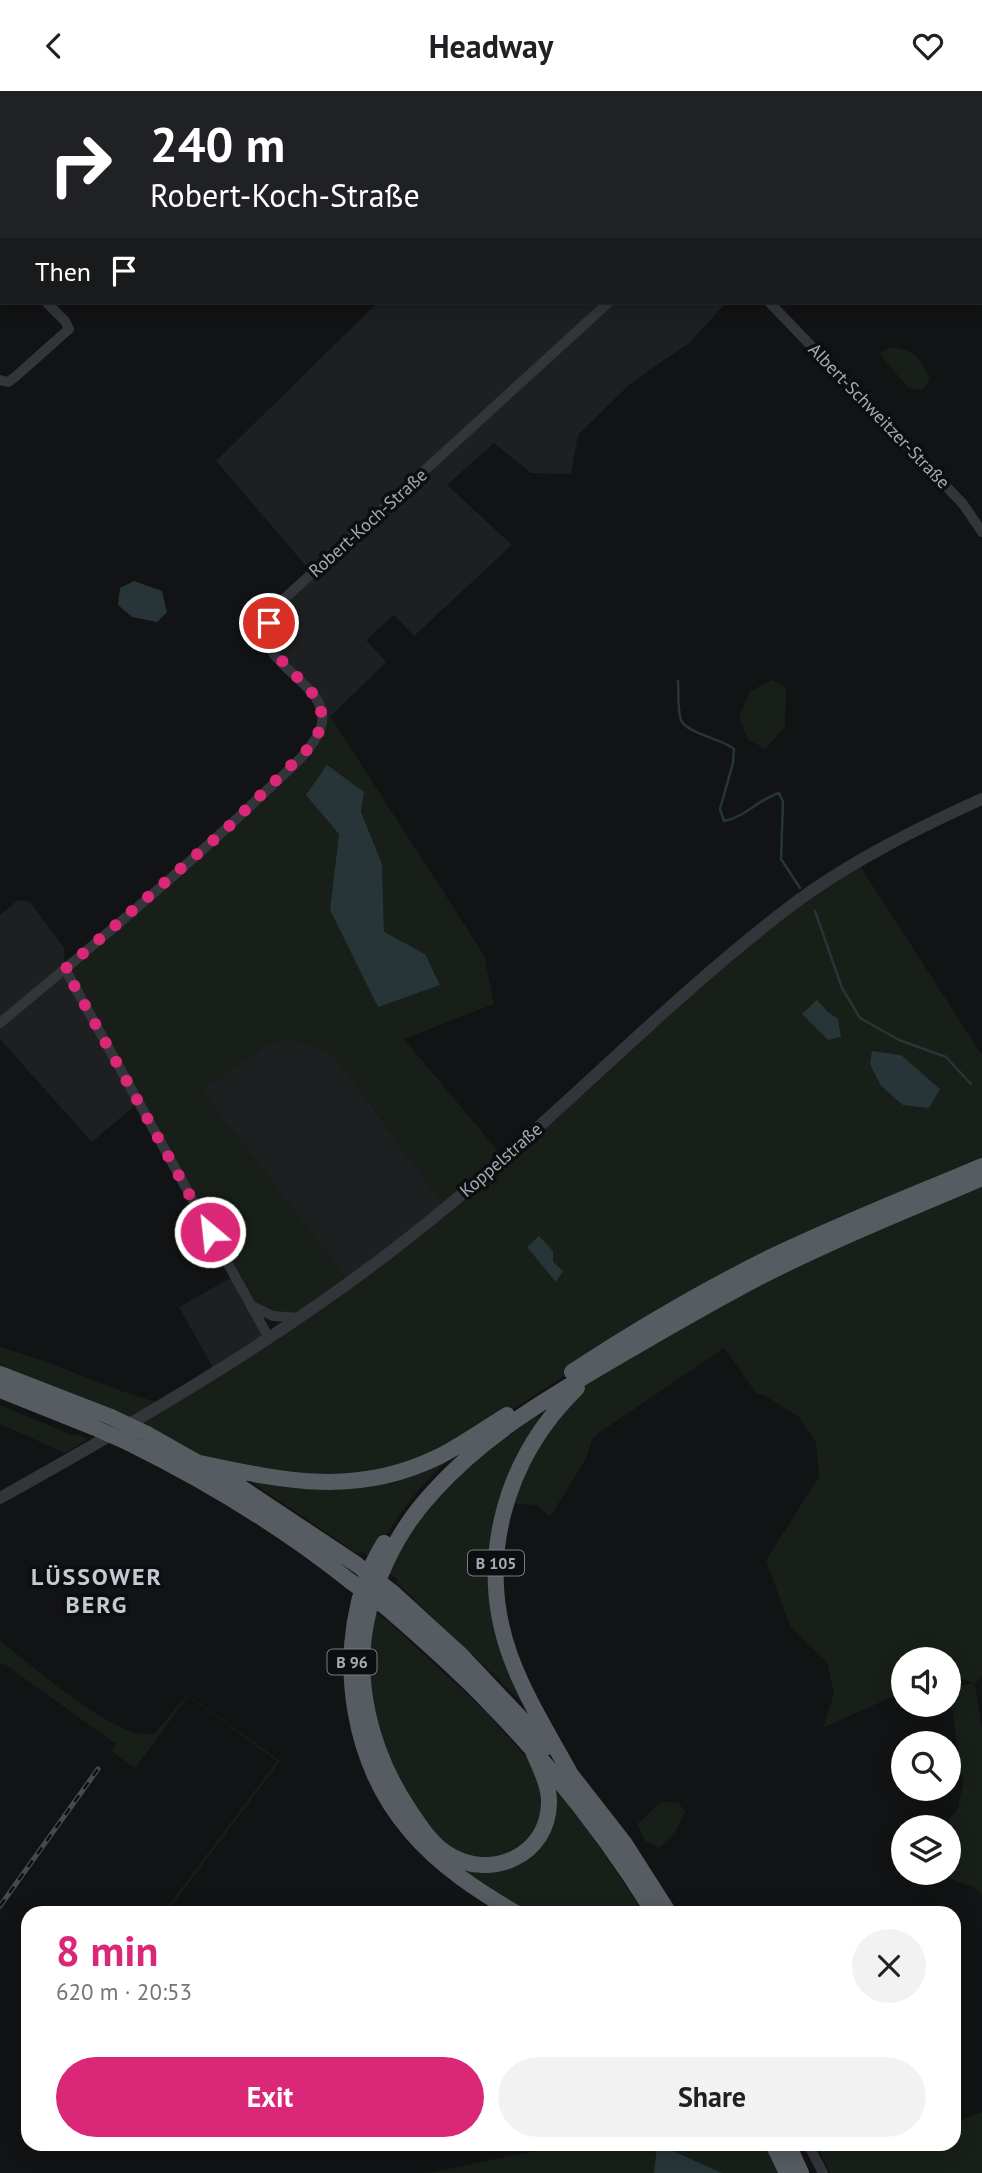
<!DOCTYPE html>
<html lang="en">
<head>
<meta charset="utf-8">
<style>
  body { margin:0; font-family:"PT Sans",sans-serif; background:#f2f2f2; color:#202124; height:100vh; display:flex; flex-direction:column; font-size:26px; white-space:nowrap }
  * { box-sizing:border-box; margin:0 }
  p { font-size:23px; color:#757577 }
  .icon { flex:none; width:38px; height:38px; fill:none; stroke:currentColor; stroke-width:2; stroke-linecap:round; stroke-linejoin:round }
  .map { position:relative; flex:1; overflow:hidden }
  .sheet { position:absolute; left:21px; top:1815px; width:940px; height:245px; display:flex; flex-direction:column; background:#fff; border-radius:21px; box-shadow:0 4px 18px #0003 }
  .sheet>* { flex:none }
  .guide { position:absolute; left:0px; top:0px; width:984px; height:214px; box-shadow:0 4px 18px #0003; background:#202124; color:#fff; overflow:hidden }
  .tools { position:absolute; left:891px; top:1556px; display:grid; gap:14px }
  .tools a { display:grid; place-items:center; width:70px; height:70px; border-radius:50%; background:#fff; box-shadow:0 4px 18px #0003; font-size:35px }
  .pin { position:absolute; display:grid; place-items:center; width:60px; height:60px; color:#fff; margin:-30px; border:4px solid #fff; border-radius:50%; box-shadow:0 2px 7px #0007 }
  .me { position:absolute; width:77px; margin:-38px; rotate:332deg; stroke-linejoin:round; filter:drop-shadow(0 0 5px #0008) }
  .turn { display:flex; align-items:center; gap:24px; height:147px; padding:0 35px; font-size:32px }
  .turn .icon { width:91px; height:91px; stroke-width:2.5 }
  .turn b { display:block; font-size:49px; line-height:60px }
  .then { display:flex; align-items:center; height:66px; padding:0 35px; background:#0003; gap:14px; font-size:26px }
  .round { display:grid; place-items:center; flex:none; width:74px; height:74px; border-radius:37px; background:#f2f2f2 }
  .head { display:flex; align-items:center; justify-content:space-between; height:119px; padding:0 35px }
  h1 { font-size:42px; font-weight:800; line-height:52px; color:#db2777 }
  .button { display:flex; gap:14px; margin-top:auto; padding:14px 35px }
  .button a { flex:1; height:80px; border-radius:42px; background:#db2777; color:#fff; font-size:28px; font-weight:800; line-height:80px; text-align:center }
  .button a+a { background:#f2f2f2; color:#202124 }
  header { display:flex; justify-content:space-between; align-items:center; height:91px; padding:0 35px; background:#fff; font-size:32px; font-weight:800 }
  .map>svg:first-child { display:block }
</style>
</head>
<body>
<header><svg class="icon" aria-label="back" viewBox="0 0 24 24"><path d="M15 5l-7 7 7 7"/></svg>Headway<svg class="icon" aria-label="heart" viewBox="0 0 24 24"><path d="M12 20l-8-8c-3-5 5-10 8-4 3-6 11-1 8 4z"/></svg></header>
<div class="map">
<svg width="982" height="2082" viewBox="0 0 982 2082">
  <rect width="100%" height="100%" fill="#121314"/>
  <!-- built -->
  <path fill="#1e1f21" d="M 377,212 L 726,212 L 689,252 L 631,292 L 578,344 L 571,383 L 531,382 L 494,352 L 447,394 L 512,454 L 414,545 L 394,524 L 366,549 L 386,571 L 322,634 L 321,619 L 271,558 L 274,517 L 312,482 L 216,370 Z
    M 18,809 L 30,811 L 64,857 L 65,878 L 140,1010 L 92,1051 L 0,948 L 0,824 Z
    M 293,947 L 335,965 L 446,1117 L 350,1192 L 201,999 L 270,952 Z
    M 234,1185 L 269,1247 L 216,1282 L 179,1216 Z"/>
  <!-- green -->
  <path fill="#181f18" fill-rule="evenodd" d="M 889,256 C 915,259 920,266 930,288 L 922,299 L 908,297 L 880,263 Z
    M 773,589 L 786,597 L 785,635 L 766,658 L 748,649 L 739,626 L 750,600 Z
    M 330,625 L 484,864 L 494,913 L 404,948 L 504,1067 L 716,876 L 858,772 L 982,964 L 982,1075 L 589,1269 L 455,1356 L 360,1389 L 200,1372 L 0,1283 L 0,1256 C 56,1271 107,1298 163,1313 L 298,1227 L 251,1215 L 65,878 L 313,653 L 322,634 ZM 364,701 L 361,721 L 382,773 L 384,842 L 425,863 L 330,819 L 339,743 ZM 293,947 L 335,965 L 446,1117 L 350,1191 L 202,1000 L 270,952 Z
    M 982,1093 L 982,1585 L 975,1593 L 982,1639 L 982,1804 L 974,1796 L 933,1782 L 948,1782 L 948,1736 L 943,1736 L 958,1717 L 963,1693 L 949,1597 L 973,1592 L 949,1584 L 948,1568 L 903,1568 L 903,1601 L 823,1637 L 834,1602 L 827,1571 L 790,1536 L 766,1469 L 819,1386 L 816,1351 L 799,1326 L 764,1304 L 756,1302 L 724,1257 L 593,1346 L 586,1368 L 550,1426 L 536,1414 L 505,1412 L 521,1371 L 596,1278 L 705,1215 Z
    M 0,1314 L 74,1345 L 78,1343 L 88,1348 L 65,1362 L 0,1333 Z
    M 535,1322 L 542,1331 L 522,1362 L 493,1490 L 536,1626 C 491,1580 443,1537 397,1492 L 398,1489 L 387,1480 L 419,1425 L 459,1381 Z
    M 448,1369 C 416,1398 392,1430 373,1469 L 361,1460 L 358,1463 L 248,1389 L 289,1394 Z
    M 363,1512 L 367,1515 C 362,1547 358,1579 362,1611 C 371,1673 418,1784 493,1779 C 516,1778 538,1761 548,1741 C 556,1723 549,1709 554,1695 L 588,1739 L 644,1822 C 614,1822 584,1822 554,1822 C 544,1822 531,1824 522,1821 C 508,1815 494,1804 481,1796 C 381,1731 339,1629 363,1512 Z
    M 374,1520 L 385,1529 L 386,1528 L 485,1620 L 533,1674 L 547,1713 L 526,1758 L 482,1772 L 441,1754 L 393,1688 L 367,1589 Z
    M 0,1550 C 30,1572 120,1654 155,1642 L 187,1604 L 188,1604 L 280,1670 L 166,1822 L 163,1822 L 277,1670 L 188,1605 L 135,1677 L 111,1660 L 116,1653 L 3,1572 L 0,1574 Z
    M 661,1711 L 678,1711 L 685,1721 L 676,1740 L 659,1757 L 645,1750 L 637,1733 Z
    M 982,2021 L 982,2082 L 830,2082 L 816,2053 L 954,2053 L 954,2032 Z
    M 567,2053 L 773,2053 L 787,2082 L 722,2082 L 657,2054 L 654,2082 L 429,2082 Z"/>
  <!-- water -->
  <path fill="#273539" d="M 134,490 L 162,500 L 167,521 L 157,531 L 132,526 L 118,514 L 120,497 Z
    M 327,674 L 364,701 L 361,721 L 382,773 L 384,841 L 425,863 L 440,894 L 378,916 L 330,819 L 339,743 L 306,704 Z
    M 817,909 L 828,921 L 838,928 L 841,946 L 828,949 L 802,923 Z
    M 872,960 L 901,964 L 940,998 L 929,1017 L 903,1014 L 881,995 L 870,973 Z
    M 539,1145 L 553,1160 L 553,1171 L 563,1180 L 556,1191 L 527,1156 Z
    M 657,2053 L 722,2082 L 654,2082 Z"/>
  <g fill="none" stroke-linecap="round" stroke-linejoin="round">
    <!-- stream -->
    <path stroke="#273539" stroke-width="2.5" d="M 678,590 C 679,601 677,618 681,629 C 686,642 722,648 734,658 L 733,672 L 720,718 L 724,730 C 745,726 759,708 779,702 L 783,711 L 781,768 L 800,797
      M 815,820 L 842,897 L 860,927 L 899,949 L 946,966 L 971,993"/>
    <!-- minor -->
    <path stroke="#33353a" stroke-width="10" d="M 566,0 L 567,2
      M 58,2 L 60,0
      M 0,57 L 2,55
      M 0,160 L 2,156
      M 0,187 L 2,187
      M 770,212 L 963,413 L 982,441
      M 0,289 L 8,291 L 15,286 L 69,238 L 65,230 L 47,212
      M 65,878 L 269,1247
      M 0,932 C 89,858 178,784 262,704 C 280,686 313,661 321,636 C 331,603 285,583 271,559 C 264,546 270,530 274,517 L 608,212
      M 251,1215 L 273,1225 L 299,1227
      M 808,2053 L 823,2082"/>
    <!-- tertiary -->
    <path stroke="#33353a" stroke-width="12" d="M 0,1407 C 154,1321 307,1232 443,1119 C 564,1020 671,905 796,811 C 853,769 918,737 982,708"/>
    <!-- trunk -->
    <path stroke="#565c62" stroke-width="16" d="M 572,1281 C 636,1239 702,1200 771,1166 C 840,1133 911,1105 982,1075
      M 0,1283 L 111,1326
      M 0,1299 L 93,1336
      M 147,1343 L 239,1395 L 356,1473
      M 129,1352 C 208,1391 281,1435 350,1490
      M 200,1372 C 284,1390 356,1406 438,1366 C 462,1354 484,1338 507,1324
      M 384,1452 C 377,1464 370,1477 365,1490 C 337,1574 353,1674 411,1741 C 440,1775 478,1800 516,1822
      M 392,1501 L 461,1564 L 548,1656
      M 387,1517 C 422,1548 457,1578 489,1612 C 551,1675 607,1746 654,1822
      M 532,1658 C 539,1675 549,1693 549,1711 C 549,1765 489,1791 446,1762 C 430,1751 421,1736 410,1720 C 371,1662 351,1588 369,1519 C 381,1474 402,1434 434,1400 C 486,1342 553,1304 619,1265 C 666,1238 712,1211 760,1186 C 832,1149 908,1119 982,1087
      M 565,1676 L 625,1753 L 669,1822
      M 570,1682 C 549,1644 526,1607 511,1567 C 475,1470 505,1367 577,1297
      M 773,2053 L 787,2082
      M 788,2053 L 801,2082"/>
    <defs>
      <path id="rail" d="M 0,1815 L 98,1678"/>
    </defs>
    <!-- rail casing -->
    <use href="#rail" stroke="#464a4f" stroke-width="5"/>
    <!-- rail -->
    <use href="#rail" stroke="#0d0e0f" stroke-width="2.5" stroke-dasharray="8" stroke-linecap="butt"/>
    <!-- trunk-bridge -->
    <path stroke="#565c62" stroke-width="16" d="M 111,1326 L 147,1343
      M 93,1336 L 129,1352
      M 356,1473 L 392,1501
      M 350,1490 L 387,1517"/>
  </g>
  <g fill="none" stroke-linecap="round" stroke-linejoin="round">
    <!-- route -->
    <path stroke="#db2777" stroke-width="12" stroke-dasharray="0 21.6" d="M 210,1141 L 65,878 L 225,739 L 313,653 L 322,634 L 321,619 L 316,606 L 271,558 L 268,545 L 269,532"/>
  </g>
  <g text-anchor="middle" stroke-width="7" stroke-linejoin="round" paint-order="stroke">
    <!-- shield labels -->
    <g fill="#0d0e0f" stroke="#757d84" stroke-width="2">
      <rect x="468" y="1459.5" width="56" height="25" rx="5"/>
      <rect x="327.5" y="1558.5" width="49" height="25" rx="5"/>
    </g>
    <g font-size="16" font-weight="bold" fill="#a2acb6">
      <text x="496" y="1478">B 105</text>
      <text x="352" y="1577">B 96</text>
    </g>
    <!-- street labels -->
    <g font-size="18" fill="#a2acb6" stroke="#0d0e0f">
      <text transform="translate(879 325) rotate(46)" y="6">Albert-Schweitzer-Straße</text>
      <text transform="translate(368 432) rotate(-42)" y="6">Robert-Koch-Straße</text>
      <text transform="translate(501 1069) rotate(-41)" y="6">Koppelstraße</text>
    </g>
    <!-- district labels -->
    <g font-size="24" font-weight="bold" letter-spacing="2" fill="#c4cad2" stroke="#0d0e0f">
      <text x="97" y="1494">LÜSSOWER<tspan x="97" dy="28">BERG</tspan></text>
    </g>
  </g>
</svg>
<div class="tools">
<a><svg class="icon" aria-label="sound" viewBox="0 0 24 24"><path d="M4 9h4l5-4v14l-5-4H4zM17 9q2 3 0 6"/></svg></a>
<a><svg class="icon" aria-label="search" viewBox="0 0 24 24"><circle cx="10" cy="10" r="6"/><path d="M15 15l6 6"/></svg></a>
<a><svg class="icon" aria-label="layers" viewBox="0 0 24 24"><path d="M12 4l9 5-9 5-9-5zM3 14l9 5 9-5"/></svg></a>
</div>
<div class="pin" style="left:269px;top:532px;background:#d93025"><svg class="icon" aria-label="arrive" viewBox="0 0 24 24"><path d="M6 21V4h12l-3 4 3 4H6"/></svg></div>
<svg class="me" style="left:210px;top:1141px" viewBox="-20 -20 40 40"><circle r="17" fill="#db2777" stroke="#fff" stroke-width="3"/><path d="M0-11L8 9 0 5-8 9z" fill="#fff"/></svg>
<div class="guide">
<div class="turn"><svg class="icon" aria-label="right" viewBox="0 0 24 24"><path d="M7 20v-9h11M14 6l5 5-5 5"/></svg><div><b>240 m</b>Robert-Koch-Straße</div></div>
<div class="then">Then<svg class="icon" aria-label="arrive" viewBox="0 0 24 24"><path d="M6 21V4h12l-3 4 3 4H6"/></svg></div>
</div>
<section class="sheet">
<div class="head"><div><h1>8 min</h1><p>620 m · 20:53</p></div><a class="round"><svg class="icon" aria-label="close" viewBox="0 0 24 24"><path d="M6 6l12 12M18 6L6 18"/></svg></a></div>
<div class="button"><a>Exit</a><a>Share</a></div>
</section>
</div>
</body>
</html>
